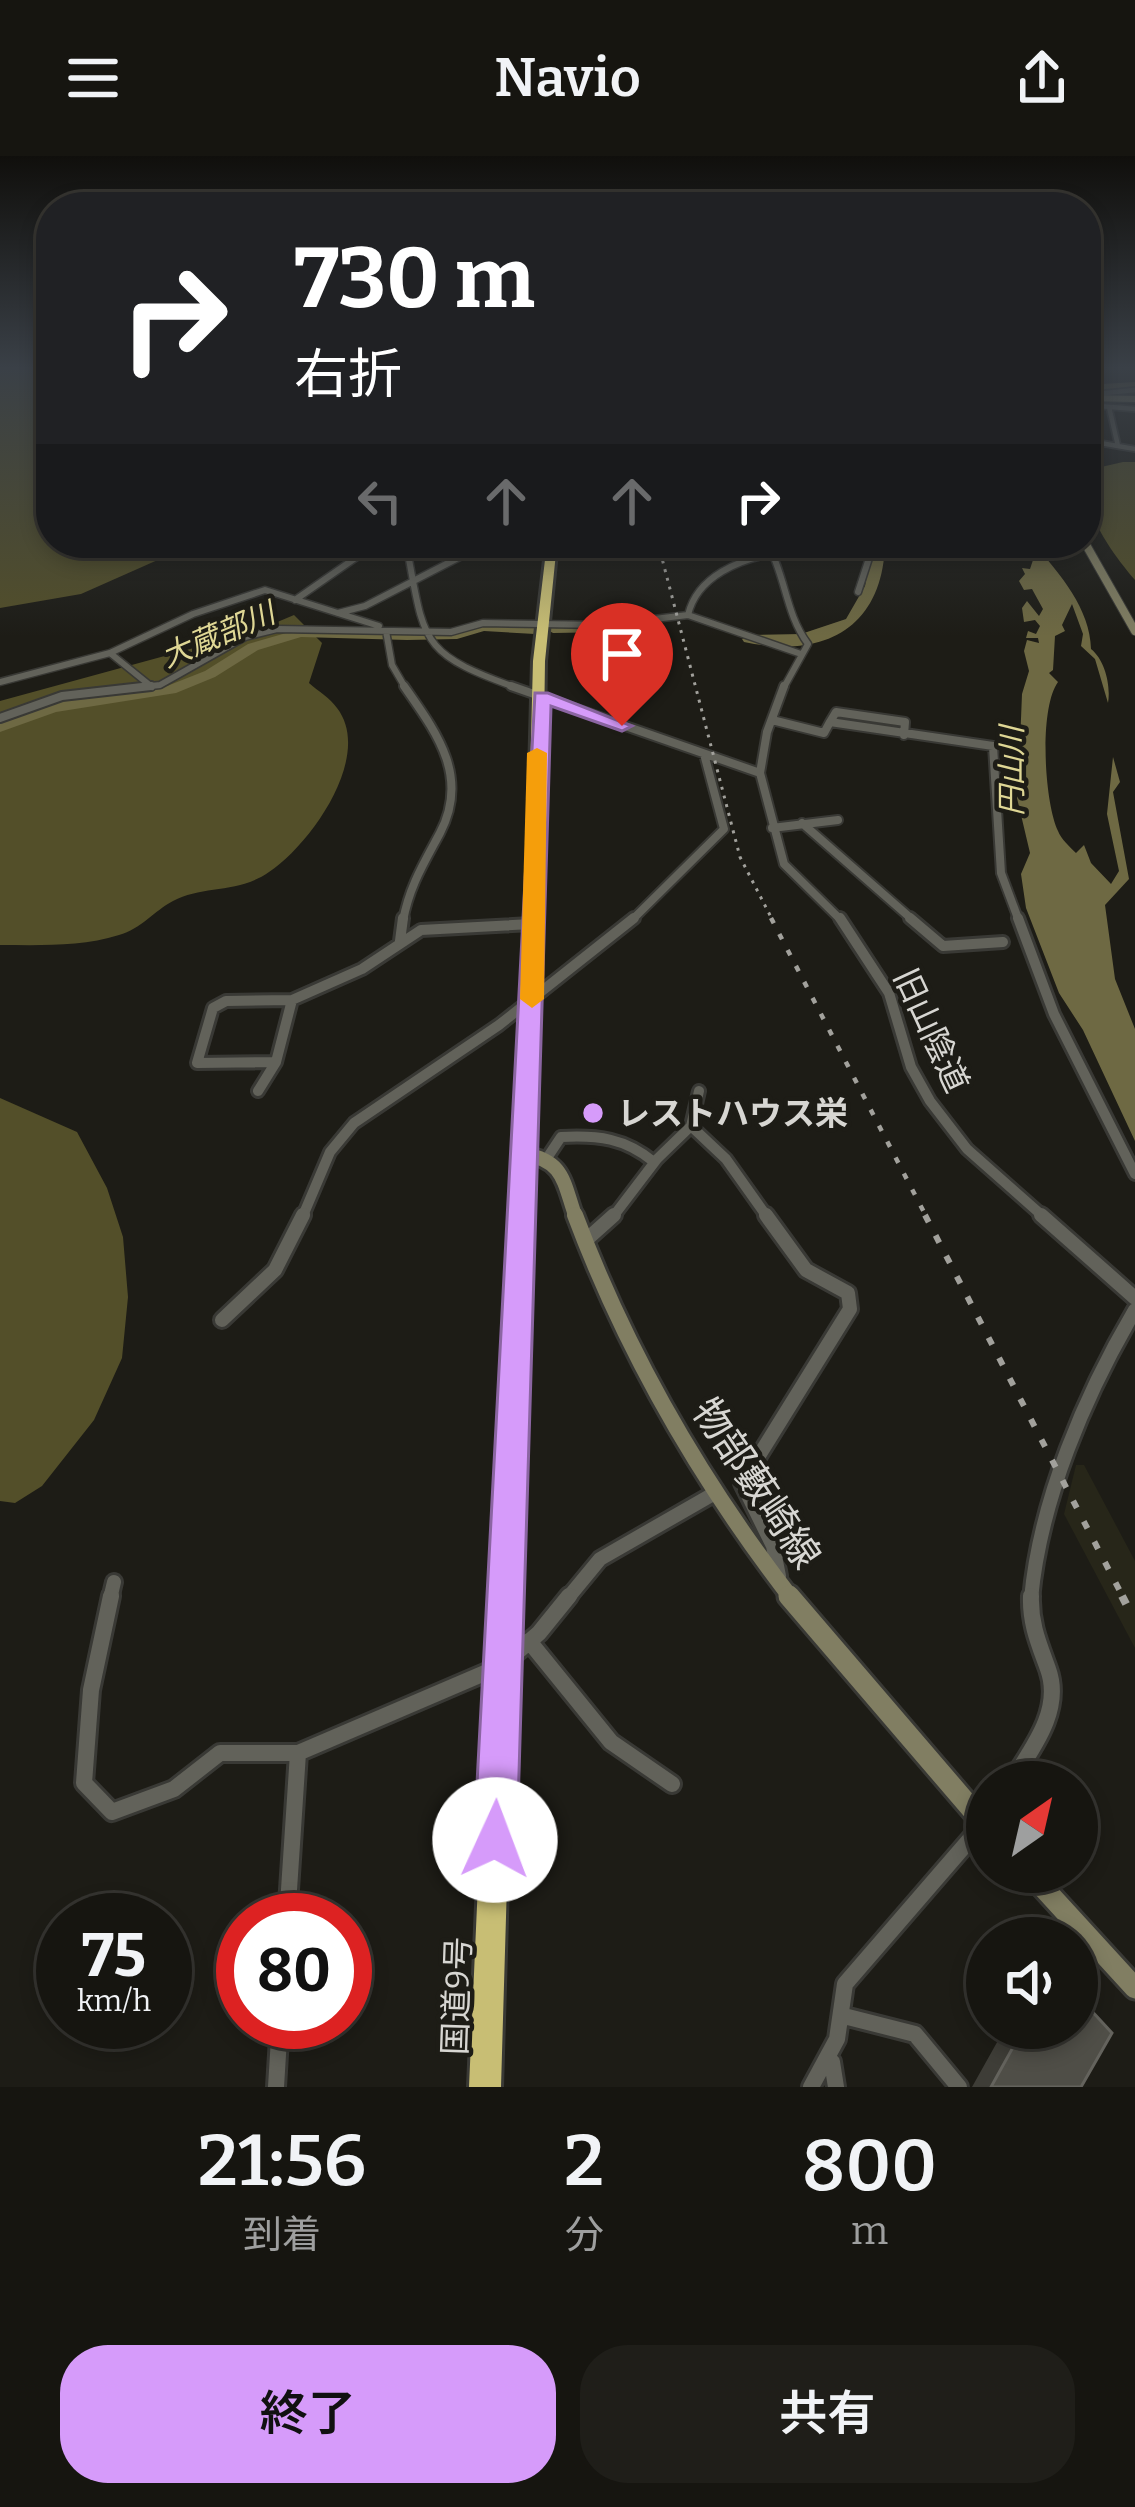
<!DOCTYPE html>
<html lang="ja">
<head>
<meta charset="utf-8">
<style>
  body { margin:0; font-family:Bitter,"Noto Sans JP",serif; background:#1f1e19; color:#f1f3f6; height:100vh; display:flex; flex-direction:column; font-size:45px; white-space:nowrap }
  * { box-sizing:border-box; margin:0 }
  p { font-size:39px; color:#9e9f9f }
  .icon { flex:none; width:66px; height:66px; fill:none; stroke:currentColor; stroke-width:2; stroke-linecap:round; stroke-linejoin:round }
  .map { position:relative; height:1931px; overflow:hidden }
  .drawer { display:flex; flex-direction:column; background:#161510; flex:1 }
  .drawer>* { flex:none }
  .guide { position:absolute; left:36px; top:36px; width:1065px; height:366px; border-radius:48px; box-shadow:0 6px 18px #0003,0 0 0 3px #353430; background:#202124; color:#fff; overflow:hidden }
  .needle { width:78px; rotate:34deg }
  .tools { position:absolute; left:966px; top:1605px; display:grid; gap:24px }
  .tools a { display:grid; place-items:center; width:132px; height:132px; border-radius:50%; background:#161510; box-shadow:0 6px 18px #0003,0 0 0 3px #353430; font-size:60px }
  .speed { position:absolute; left:36px; top:1737px; display:flex; gap:24px; font-size:60px; font-weight:700; text-align:center }
  .speed>* { display:grid; place-content:center; width:156px; height:156px; border-radius:50%; background:#161510; box-shadow:0 6px 18px #0003,0 0 0 3px #353430; line-height:1 }
  .speed small { font-size:30px; font-weight:400 }
  .speed .limit { border:18px solid #d22; background:#fff; color:#111 }
  .pin { position:absolute; display:grid; place-items:center; width:102px; height:102px; color:#fff; margin:-123px -51px; border-radius:50% 50% 50% 0; rotate:-45deg; box-shadow:0 0 12px #0007 }
  .pin .icon { rotate:45deg }
  .me { position:absolute; width:132px; margin:-66px; rotate:2deg; stroke-linejoin:round; filter:drop-shadow(0 0 9px #0008) }
  .turn { display:flex; align-items:center; gap:42px; height:252px; padding:0 60px; font-size:54px }
  .turn .icon { width:156px; height:156px; stroke-width:2.5 }
  .turn b { display:block; font-size:84px; line-height:102px }
  .lanes { display:flex; align-items:center; height:114px; padding:0 60px; background:#0003; justify-content:center; gap:60px; direction:ltr }
  .lanes .off { opacity:.35 }
  .eta { display:flex; justify-content:space-evenly; align-items:center; height:204px; text-align:center }
  .eta b { font-size:72px; font-weight:600; line-height:84px }
  .action { display:flex; gap:24px; margin-top:auto; padding:24px 60px }
  .action a { flex:1; height:138px; border-radius:48px; background:#d69bfa; color:#111; font-size:48px; font-weight:600; line-height:138px; text-align:center }
  .action a+a { background:#1f1e19; color:#f1f3f6 }
  header { display:flex; justify-content:space-between; align-items:center; height:156px; padding:0 60px; background:#161510; font-size:54px; font-weight:600 }
  .map>svg:first-child { display:block }
</style>
</head>
<body>
<header><svg class="icon" aria-label="menu" viewBox="0 0 24 24"><path d="M4 6h16M4 12h16M4 18h16"/></svg>Navio<svg class="icon" aria-label="share" viewBox="0 0 24 24"><path d="M12 15V3M7 8l5-5 5 5M5 13v7h14v-7"/></svg></header>
<div class="map">
<svg width="1135" height="1931" viewBox="0 0 1135 1931">
  <rect width="100%" height="100%" fill="#1d1c16"/>
  <!-- built -->
  <path fill="#272619" d="M 1076,1309 L 1084,1309 L 1135,1405 L 1135,1492 L 1064,1358 Z"/>
  <!-- forest -->
  <path fill="#534f29" d="M 0,210 L 51,210 L 51,387 L 196,387 L 81,438 L 0,452 Z
    M 1123,306 L 1135,306 L 1135,424 C 1116,402 1073,346 1093,321 L 1088,314 Z
    M 294,459 L 322,487 L 309,527 C 318,535 330,542 337,552 C 374,600 310,689 269,716 C 238,738 202,729 173,745 C 154,755 141,773 119,779 C 81,791 39,789 0,789 L 0,545 L 256,475 Z
    M 0,942 L 77,976 L 107,1032 L 123,1081 L 128,1141 L 122,1202 L 94,1264 L 42,1330 L 15,1347 L 0,1345 Z"/>
  <!-- water -->
  <path fill="#6e6943" d="M 1018,387 L 1033,387 C 1061,419 1090,453 1091,493 C 1105,504 1111,530 1108,547 L 1095,503 L 1081,490 L 1083,478 L 1072,448 L 1062,469 L 1065,475 L 1055,480 L 1053,514 L 1049,517 L 1058,526 C 1039,552 1044,645 1058,675 C 1061,683 1070,691 1076,697 L 1084,689 L 1091,707 L 1111,728 L 1119,715 L 1107,658 L 1113,601 L 1120,626 L 1113,636 L 1129,723 L 1105,749 L 1115,823 L 1135,873 L 1135,985 L 1083,874 L 1059,837 L 1026,752 L 1021,718 L 1030,697 L 1017,642 L 1023,631 L 1019,612 L 1022,538 L 1029,515 L 1024,495 L 1027,484 L 1039,487 L 1038,482 L 1026,482 L 1028,475 L 1036,478 L 1040,470 L 1035,464 L 1024,466 L 1022,452 L 1027,445 L 1039,460 L 1043,453 L 1032,433 L 1024,434 L 1019,425 L 1025,418 L 1022,412 L 1030,413 L 1034,401 Z"/>
  <g fill="none" stroke-linecap="round" stroke-linejoin="round">
    <!-- river -->
    <path fill="#6e6943" fill-rule="evenodd" d="M 1135,226 L 1135,232 L 1086,235 L 1086,229 Z
      M 873,387 L 885,387 C 883,473 823,503 744,486 L 742,483 L 749,479 L 801,478 L 846,463 L 865,430 Z
      M 652,460 L 659,464 L 657,467 L 613,476 L 553,477 L 546,473 L 553,469 L 613,468 Z
      M 483,467 L 535,470 L 542,474 L 535,478 L 484,475 L 457,483 L 407,484 L 301,481 L 258,494 L 215,521 L 176,537 L 56,556 L 0,576 L 0,565 L 53,547 L 167,530 L 205,515 L 248,488 L 300,473 L 456,475 Z"/>
    <defs>
      <path id="street-far5" d="M 1086,239 L 1135,234
        M 1087,249 L 1135,253
        M 1109,251 L 1118,290
        M 1089,285 L 1135,293"/>
      <path id="street-far4" d="M 406,387 C 425,488 418,497 520,533
        M 516,387 L 549,396
        M 767,387 C 786,420 785,457 808,488 L 783,533
        M 776,399 L 871,396 L 870,387
        M 858,436 L 871,396
        M 295,444 L 377,387
        M 338,457 L 365,450 L 487,387
        M 688,459 C 697,420 740,403 776,397
        M 386,475 L 392,509 L 406,533
        M 110,497 L 152,531
        M 0,526 L 110,497 L 193,458 L 265,434 L 379,470
        M 124,533 L 160,529 L 245,481 L 277,473 L 451,476 L 483,467 L 603,469 L 688,459 L 801,498"/>
      <path id="street-far3" d="M 511,530 L 760,617
        M 784,530 L 767,576 L 760,617 L 784,708 L 842,765
        M 0,562 L 62,540 L 151,530
        M 772,564 L 824,577 L 830,566 L 993,590 L 1001,717 L 1019,765
        M 830,566 L 836,556 L 905,566 L 904,579
        M 802,667 L 914,765
        M 772,672 L 838,664
        M 403,765 C 409,731 424,707 440,677 C 470,620 436,576 404,530
        M 631,765 L 724,673 L 704,598"/>
      <path id="street-far2" d="M 840,762 L 889,837 L 911,911 L 930,945 L 967,993 L 1045,1062
        M 910,762 L 943,790 L 1003,786
        M 1018,762 L 1054,858 L 1135,1018
        M 400,785 L 403,762
        M 276,906 L 197,907 L 213,852 L 226,845 L 292,844 L 362,813 L 421,774 L 531,768
        M 258,935 L 276,906 L 292,844
        M 691,970 L 726,1003 L 768,1062
        M 547,1002 L 561,981 C 598,979 625,982 654,1006
        M 302,1062 L 330,996 L 354,967 L 499,869 L 634,762
        M 612,1062 L 657,1003 L 691,970 L 699,935"/>
      <path id="street-far1" d="M 766,1059 L 806,1114 L 848,1137 L 850,1153 L 742,1327 L 773,1390 L 779,1420
        M 1041,1059 L 1135,1142
        M 585,1085 L 614,1059
        M 222,1164 L 275,1114 L 303,1059
        M 110,1443 L 114,1426
        M 567,1443 L 600,1403 L 715,1337
        M 1031,1443 C 1040,1344 1085,1239 1135,1154"/>
      <path id="street" d="M 111,1440 L 91,1534 L 84,1627 L 112,1656 L 174,1633 L 220,1597 L 298,1597 L 501,1510 L 539,1477 L 569,1440
        M 529,1485 L 611,1586 L 672,1628
        M 1011,1626 C 1032,1593 1063,1554 1048,1513 C 1039,1488 1030,1468 1031,1440
        M 287,1764 L 298,1597
        M 844,1860 L 915,1878 L 959,1931
        M 832,1906 L 836,1931
        M 276,1931 L 280,1866
        M 811,1931 L 837,1883 L 845,1828 L 985,1666"/>
      <path id="secondary-far4" d="M 1086,242 L 1135,243
        M 1086,248 L 1093,264 L 1086,294"/>
      <path id="secondary-far3" d="M 1085,387 L 1135,475"/>
      <path id="secondary-far2" d="M 524,998 C 565,1005 563,1026 576,1062"/>
      <path id="secondary-far1" d="M 575,1059 C 628,1200 700,1324 792,1443"/>
      <path id="secondary" d="M 789,1440 L 987,1671
        M 1029,1716 L 1135,1832"/>
      <path id="highway" d="M 547,387 L 557,387 L 545,505 L 540,848 L 517,1388 L 501,1931 L 469,1931 L 493,1388 L 524,848 L 533,505 Z"/>
    </defs>
    <!-- street-far5 casing -->
    <use href="#street-far5" stroke="#393935" stroke-width="8"/>
    <!-- street-far4 casing -->
    <use href="#street-far4" stroke="#393935" stroke-width="9"/>
    <!-- street-far3 casing -->
    <use href="#street-far3" stroke="#393935" stroke-width="12"/>
    <!-- street-far2 casing -->
    <use href="#street-far2" stroke="#393935" stroke-width="16"/>
    <!-- street-far1 casing -->
    <use href="#street-far1" stroke="#393935" stroke-width="20"/>
    <!-- street casing -->
    <use href="#street" stroke="#393935" stroke-width="22"/>
    <!-- secondary-far4 casing -->
    <use href="#secondary-far4" stroke="#393935" stroke-width="9"/>
    <!-- secondary-far3 casing -->
    <use href="#secondary-far3" stroke="#393935" stroke-width="10"/>
    <!-- secondary-far2 casing -->
    <use href="#secondary-far2" stroke="#393935" stroke-width="20"/>
    <!-- secondary-far1 casing -->
    <use href="#secondary-far1" stroke="#393935" stroke-width="22"/>
    <!-- secondary casing -->
    <use href="#secondary" stroke="#393935" stroke-width="27"/>
    <!-- highway casing -->
    <use href="#highway" stroke="#393935" stroke-width="6"/>
    <!-- street-far5 -->
    <use href="#street-far5" stroke="#62625a" stroke-width="4.5"/>
    <!-- street-far4 -->
    <use href="#street-far4" stroke="#62625a" stroke-width="6"/>
    <!-- street-far3 -->
    <use href="#street-far3" stroke="#62625a" stroke-width="8"/>
    <!-- street-far2 -->
    <use href="#street-far2" stroke="#62625a" stroke-width="10"/>
    <!-- street-far1 -->
    <use href="#street-far1" stroke="#62625a" stroke-width="14"/>
    <!-- street -->
    <use href="#street" stroke="#62625a" stroke-width="16"/>
    <!-- secondary-far4 -->
    <use href="#secondary-far4" stroke="#817e62" stroke-width="6"/>
    <!-- secondary-far3 -->
    <use href="#secondary-far3" stroke="#817e62" stroke-width="8"/>
    <!-- secondary-far2 -->
    <use href="#secondary-far2" stroke="#817e62" stroke-width="14"/>
    <!-- secondary-far1 -->
    <use href="#secondary-far1" stroke="#817e62" stroke-width="16"/>
    <!-- secondary -->
    <use href="#secondary" stroke="#817e62" stroke-width="21"/>
    <!-- highway -->
    <use href="#highway" fill="#c8be74" fill-rule="evenodd"/>
    <!-- rail-far3 -->
    <path stroke="#a2a19c" stroke-width="3" stroke-dasharray="3 6" stroke-linecap="butt" d="M 658,387 L 740,701 L 773,765"/>
    <!-- rail-far2 -->
    <path stroke="#a2a19c" stroke-width="4.5" stroke-dasharray="6 12" stroke-linecap="butt" d="M 771,762 L 927,1062"/>
    <!-- rail-far1 -->
    <path stroke="#a2a19c" stroke-width="6" stroke-dasharray="8 15" stroke-linecap="butt" d="M 925,1059 L 1124,1443"/>
    <!-- rail -->
    <path stroke="#a2a19c" stroke-width="8" stroke-dasharray="9 20" stroke-linecap="butt" d="M 1122,1440 L 1135,1465"/>
  </g>
  <!-- wall -->
  <path fill="#3e3d37" d="M 1005,1872 L 1022,1875 L 1026,1879 L 1030,1872 L 1077,1872 L 1081,1931 L 972,1931 Z"/>
  <!-- building -->
  <path fill="#4f4e47" stroke="#64635d" stroke-width="3" d="M 1077,1839 L 1112,1877 L 1081,1931 L 991,1931 L 1022,1875 L 1038,1893 L 1051,1872 L 1077,1872 Z"/>
  <!-- sky -->
  <linearGradient id="sky" x2="0" y2="1"><stop stop-color="#100f0c"/><stop offset="0.44" stop-color="#3a4047"/><stop offset="1" stop-color="#3a4047" stop-opacity="0"/></linearGradient>
  <rect width="1135" height="481" fill="url(#sky)"/>
  <!-- route -->
  <path fill="#d69bfa" stroke="#8b65a2" stroke-width="3" d="M 535,537 L 548,537 L 632,570 L 622,575 L 551,550 L 517,1684 L 510,1699 L 495,1706 L 480,1699 L 474,1684 Z"/>
  <!-- slow -->
  <path fill="#f59e0b" d="M 537,592 L 547,597 L 544,843 L 532,852 L 520,843 L 527,597 Z"/>
  <!-- markers -->
  <circle fill="#d69bfa" stroke="#1d1c16" stroke-width="4.5" cx="593" cy="957" r="12"/>
  <g text-anchor="middle" stroke-width="9" stroke-linejoin="round" paint-order="stroke">
    <!-- far-water labels -->
    <g font-size="30" font-style="italic" fill="#dfd795" stroke="#1d1c16">
      <text transform="translate(218 479) rotate(-23)" y="10">大蔵部川</text>
      <text transform="translate(1012 615) rotate(-90)" y="10">円山川</text>
    </g>
    <!-- street labels -->
    <g font-size="33" fill="#d7d6d2" stroke="#1d1c16">
      <text transform="translate(932 874) rotate(65)" y="12">旧山陰道</text>
      <text transform="translate(456 1840) rotate(-88)" y="12">国道9号</text>
    </g>
    <!-- poi labels -->
    <g font-size="33" font-weight="bold" fill="#d7d6d2" stroke="#1d1c16" text-anchor="start">
      <text x="617" y="969">レストハウス栄</text>
    </g>
    <!-- near-street labels -->
    <g font-size="39" fill="#d7d6d2" stroke="#1d1c16">
      <text transform="translate(757 1327) rotate(56)" y="14">物部藪崎線</text>
    </g>
  </g>
</svg>
<div class="tools">
<a><svg class="needle" viewBox="-14 -14 28 28"><path d="M0-13l5 13h-10z" fill="#e53935"/><path d="M0 13l5-13h-10z" fill="#9e9f9f"/></svg></a>
<a><svg class="icon" aria-label="sound" viewBox="0 0 24 24"><path d="M4 9h4l5-4v14l-5-4H4zM17 9q2 3 0 6"/></svg></a>
</div>
<div class="speed"><div>75<small>km/h</small></div><div class="limit">80</div></div>
<div class="pin" style="left:622px;top:570px;background:#d93025"><svg class="icon" aria-label="arrive" viewBox="0 0 24 24"><path d="M6 21V4h12l-3 4 3 4H6"/></svg></div>
<svg class="me" style="left:495px;top:1684px" viewBox="-20 -20 40 40"><circle r="19" fill="#fff"/><path d="M0-13L10 11 0 6-10 11z" fill="#d69bfa"/></svg>
<div class="guide">
<div class="turn"><svg class="icon" aria-label="right" viewBox="0 0 24 24"><path d="M7 20v-9h11M14 6l5 5-5 5"/></svg><div><b>730 m</b>右折</div></div>
<div class="lanes"><svg class="icon off" aria-label="left" viewBox="0 0 24 24"><path d="M17 20v-9H6M10 6l-5 5 5 5"/></svg><svg class="icon off" aria-label="ahead" viewBox="0 0 24 24"><path d="M12 20V5M6 11l6-6 6 6"/></svg><svg class="icon off" aria-label="ahead" viewBox="0 0 24 24"><path d="M12 20V5M6 11l6-6 6 6"/></svg><svg class="icon" aria-label="right" viewBox="0 0 24 24"><path d="M7 20v-9h11M14 6l5 5-5 5"/></svg></div>
</div>
</div>
<section class="drawer">
<div class="eta">
<div><b>21:56</b><p>到着</p></div>
<div><b>2</b><p>分</p></div>
<div><b>800</b><p>m</p></div>
</div>
<div class="action"><a>終了</a><a>共有</a></div>
</section>
</body>
</html>
